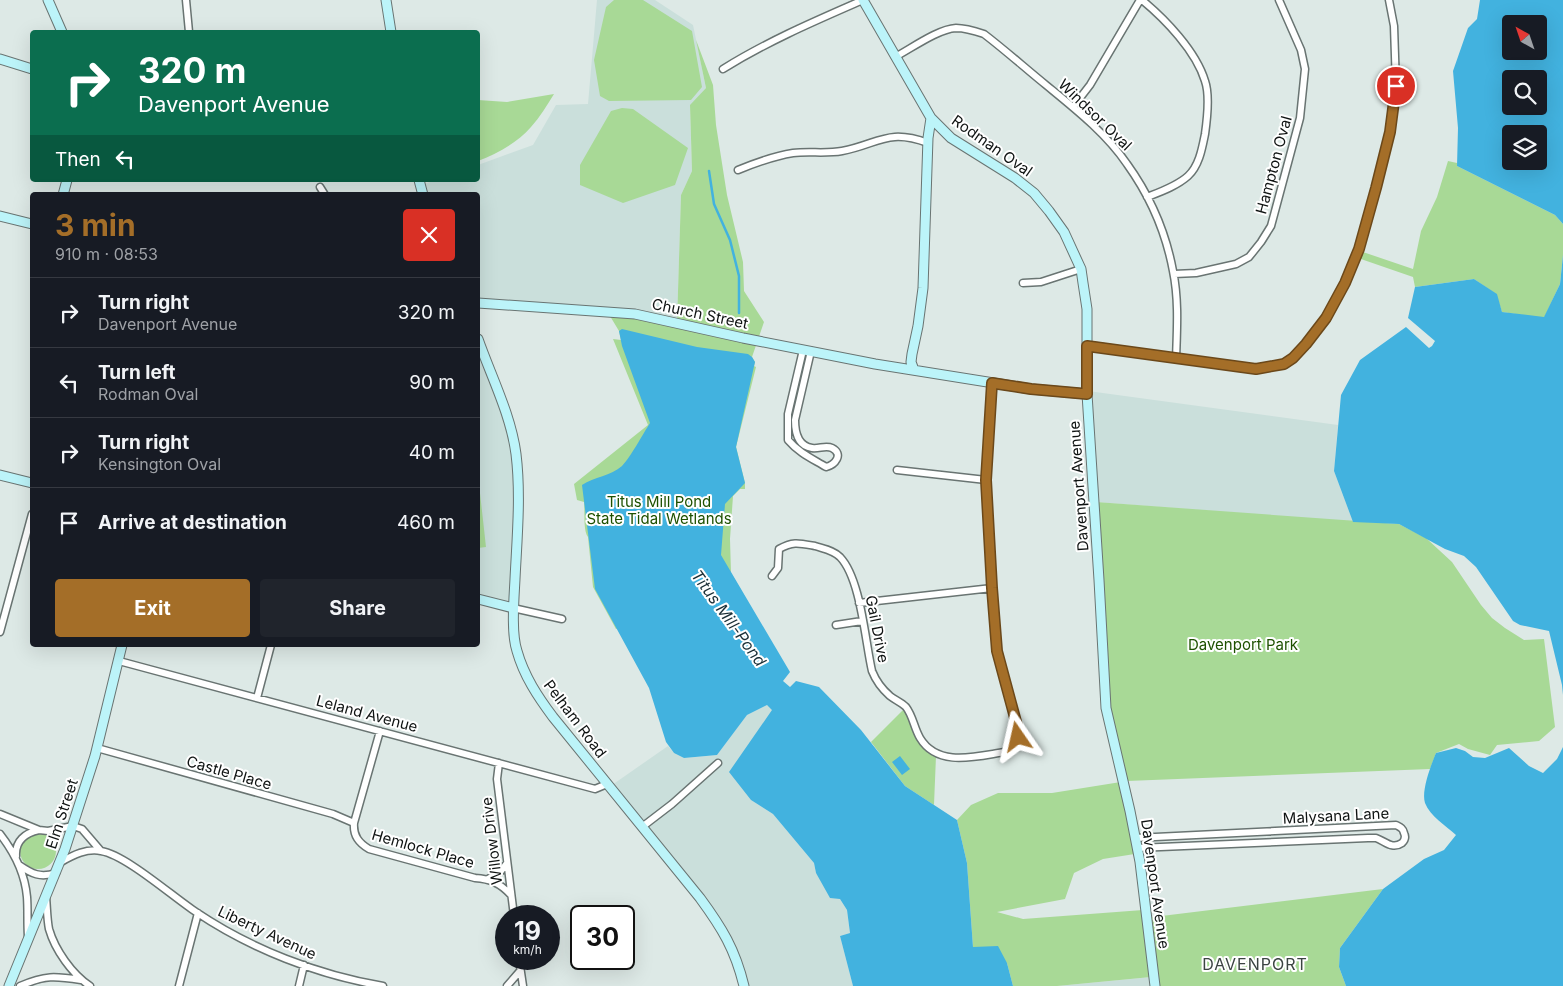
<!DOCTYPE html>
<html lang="en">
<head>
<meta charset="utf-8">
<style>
  body { margin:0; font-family:Inter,sans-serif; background:#20242c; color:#f1f3f6; height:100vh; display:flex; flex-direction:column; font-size:19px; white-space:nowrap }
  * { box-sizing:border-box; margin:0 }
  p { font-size:16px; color:#9ea1a6 }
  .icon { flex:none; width:28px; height:28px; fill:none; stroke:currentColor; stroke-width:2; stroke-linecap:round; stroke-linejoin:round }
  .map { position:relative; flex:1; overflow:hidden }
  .sheet { position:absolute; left:30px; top:192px; width:450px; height:455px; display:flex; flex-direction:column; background:#171b24; border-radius:5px; box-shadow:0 5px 20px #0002 }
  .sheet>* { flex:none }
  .banner { position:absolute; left:30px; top:30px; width:450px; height:152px; border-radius:5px; box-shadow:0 5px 20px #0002; background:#0b6e4f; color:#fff; overflow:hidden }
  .needle { width:32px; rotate:320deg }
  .controls { position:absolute; left:1502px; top:15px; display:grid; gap:10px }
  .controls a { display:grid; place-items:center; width:45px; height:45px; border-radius:5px; background:#171b24; box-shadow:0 5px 20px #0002; font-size:25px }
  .speed { position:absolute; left:495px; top:905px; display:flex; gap:10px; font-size:25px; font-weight:700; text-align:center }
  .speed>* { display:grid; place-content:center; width:65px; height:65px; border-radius:50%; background:#171b24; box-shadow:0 5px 20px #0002; line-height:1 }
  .speed small { font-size:12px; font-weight:400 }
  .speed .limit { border:2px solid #111; border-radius:8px; background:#fff; color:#111 }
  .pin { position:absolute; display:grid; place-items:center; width:42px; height:42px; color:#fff; margin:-21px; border:2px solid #fff; border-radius:50%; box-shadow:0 1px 5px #0007 }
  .me { position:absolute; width:55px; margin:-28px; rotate:349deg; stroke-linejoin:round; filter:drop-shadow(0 0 4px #0008) }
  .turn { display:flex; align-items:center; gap:18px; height:105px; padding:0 25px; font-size:22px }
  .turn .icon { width:65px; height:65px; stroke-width:2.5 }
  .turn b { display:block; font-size:35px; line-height:42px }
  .then { display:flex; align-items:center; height:48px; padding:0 25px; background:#0003; gap:10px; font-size:19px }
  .round { display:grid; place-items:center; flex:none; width:52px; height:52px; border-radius:5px; background:#20242c }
  .head { display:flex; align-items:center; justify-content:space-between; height:85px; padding:0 25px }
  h1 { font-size:30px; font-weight:700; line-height:38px; color:#a46e28 }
  .action { display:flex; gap:10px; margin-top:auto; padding:10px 25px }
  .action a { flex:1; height:58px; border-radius:5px; background:#a46e28; color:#fff; font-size:20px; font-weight:700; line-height:58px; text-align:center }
  .action a+a { background:#20242c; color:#f1f3f6 }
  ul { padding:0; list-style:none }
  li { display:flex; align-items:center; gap:15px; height:70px; padding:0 25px; border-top:1px solid #363941 }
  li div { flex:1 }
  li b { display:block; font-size:19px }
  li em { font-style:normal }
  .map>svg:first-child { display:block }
</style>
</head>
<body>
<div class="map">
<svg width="1563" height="986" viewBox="0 0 1563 986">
  <rect width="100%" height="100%" fill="#dde9e6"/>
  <!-- built -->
  <path fill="#cadfdb" d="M 597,0 L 655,0 L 693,25 L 706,88 L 690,106 L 692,171 L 681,195 L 677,323 L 478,302 L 478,195 L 424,195 L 421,185 L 436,180 L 478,180 L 478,165 L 533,145 L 556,105 L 588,104 Z
    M 478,349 L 504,414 L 514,453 L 516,607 L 478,598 Z
    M 1088,391 L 1338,425 L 1334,471 L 1353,522 L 1096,502 Z
    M 767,705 L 773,710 L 751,800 L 773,814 L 814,863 L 816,873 L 840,899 L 847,910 L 850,933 L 840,936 L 853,986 L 747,986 L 734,947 L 612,785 L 668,746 L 674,753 L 684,758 L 717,755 L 747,715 Z
    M 1152,977 L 1153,986 L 1057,986 Z"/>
  <!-- green -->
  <path fill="#a8d996" d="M 614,0 L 643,0 L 692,31 L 702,87 L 691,100 L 609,101 L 600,96 L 594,60 L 606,7 Z
    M 696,40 L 713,85 L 716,125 L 727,195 L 743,262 L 744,291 L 764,322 L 752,357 L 755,362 L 754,366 L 756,367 L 736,447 L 745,483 L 745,489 L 740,489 L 733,496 L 730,539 L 731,573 L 745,597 L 616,629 L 593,587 L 588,537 C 583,531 585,512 584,502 L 577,500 L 574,484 L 648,425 L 613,339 L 621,340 L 619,331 L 607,311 L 677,323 L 681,195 L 692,171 L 690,105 L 706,88 Z
    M 554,94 C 547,105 540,117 531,127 C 517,143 497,154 478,161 L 478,100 L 507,102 Z
    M 622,108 L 633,109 L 688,148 L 675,185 L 623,203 L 580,185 L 580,165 L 611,111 Z
    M 1448,161 L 1457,163 L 1457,166 L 1555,215 L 1563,224 L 1563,255 L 1560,284 L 1544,318 L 1502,312 L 1496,294 L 1474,279 L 1415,287 L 1413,277 L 1358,258 L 1360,251 L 1413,269 L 1421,231 L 1437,197 Z
    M 478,475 L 486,547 L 478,548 Z
    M 1096,502 L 1399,524 L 1426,538 L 1452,562 L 1481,605 L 1492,618 L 1505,628 L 1524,640 L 1544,639 L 1555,727 L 1539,741 L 1497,745 L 1490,755 L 1468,749 L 1459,744 L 1436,753 L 1430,769 L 1127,781 L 1141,853 L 1103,859 L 1074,873 L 1065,899 L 997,912 L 1023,919 L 1143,910 L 1145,918 L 1383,889 L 1340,948 L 1339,967 L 1346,986 L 1153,986 L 1151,977 L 1057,986 L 1013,986 L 1007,963 L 973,947 L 967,863 L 957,820 L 971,805 L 998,793 L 1052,793 L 1127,781 L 1111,709 Z
    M 904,709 L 910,716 L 912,726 L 936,756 L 934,805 L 905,786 L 871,742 Z
    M20 851a18 18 0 1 1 36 0a18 18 0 1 1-36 0Z"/>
  <!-- water -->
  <path fill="#42b2df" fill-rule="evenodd" d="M 1480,0 L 1563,0 L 1563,224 L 1555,215 L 1457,166 L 1458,128 L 1453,71 L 1468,28 L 1477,19 ZM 1511,24 L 1539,24 L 1539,51 L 1511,51 ZM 1511,79 L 1539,79 L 1539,106 L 1511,106 ZM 1511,134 L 1539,134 L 1539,161 L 1511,161 Z
    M 1563,255 L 1563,695 L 1562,685 L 1549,631 L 1520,625 L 1513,621 L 1476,567 L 1464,556 L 1445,549 L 1399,524 L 1353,522 L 1334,471 L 1341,395 L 1360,360 L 1406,327 L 1429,348 L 1432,346 L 1435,341 L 1408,318 L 1415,287 L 1474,279 L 1497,294 L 1502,312 L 1544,317 L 1560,284 Z
    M 622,329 L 697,347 L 748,354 L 752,357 L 755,362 L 736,447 L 745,483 L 725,504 L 721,555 L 790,672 L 783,681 L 790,687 L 796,681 L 819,687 L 861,730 L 905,786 L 957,820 L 967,863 L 973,947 L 998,946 L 1007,963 L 1013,986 L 853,986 L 840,936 L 850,933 L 847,910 L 840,899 L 830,898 L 816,873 L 814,863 L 773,814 L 751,800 L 729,772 L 772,710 L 767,705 L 747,715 L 717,755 L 684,758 L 674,753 L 666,742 L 649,688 L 595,589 L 582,485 C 594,477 611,476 622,466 C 630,458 643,434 650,423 L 622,346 L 619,331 Z
    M 1563,747 L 1563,986 L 1346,986 L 1339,967 L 1340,948 L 1383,889 L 1424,859 L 1444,850 L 1456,835 C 1446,826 1430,816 1425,803 C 1421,791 1431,765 1436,753 L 1456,748 L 1465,751 L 1473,757 L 1485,758 L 1509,748 L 1529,766 L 1543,773 L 1557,759 Z
    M 900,756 L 910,769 L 902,775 L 892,762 Z"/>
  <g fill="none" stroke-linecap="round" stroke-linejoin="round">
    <!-- stream -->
    <path stroke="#42b2df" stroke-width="2.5" d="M 709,171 L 714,204 L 730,240 L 739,276 L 739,313"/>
    <defs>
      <path id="street" d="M 186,0 L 189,32
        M 1142,0 C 1165,19 1196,51 1205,81 C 1210,95 1207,120 1205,134 C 1202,149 1199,166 1188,176 C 1177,186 1160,192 1147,197
        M 895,57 C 912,48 938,29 956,28 C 966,28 975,31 984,34 C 1005,50 1025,68 1046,85 C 1074,108 1106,133 1127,164 C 1150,196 1166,233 1173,271 C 1179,300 1177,330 1176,359
        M 723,69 C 768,41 815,21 863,0
        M 1073,107 L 1090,85 L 1140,0
        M 738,170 C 755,163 774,156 793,153 C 809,151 826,154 842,151 C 879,144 887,128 928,143
        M 320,187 L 325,195
        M 1174,274 L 1196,273 L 1236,264 L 1249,257 L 1261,242 L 1271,226 L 1300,118 L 1305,69 L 1301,50 L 1279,0
        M 1023,283 L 1041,282 L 1081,269
        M 1087,345 L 1256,369 L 1284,364 L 1293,358 L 1306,344 L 1326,318 L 1345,283 L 1359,249 L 1376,188 L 1390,132 L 1396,86 L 1394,26 L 1389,0
        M 803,350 L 788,414 L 788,440 C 799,453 813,459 826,467 C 835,465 844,454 832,448 C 826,445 819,449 812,448 C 798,446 795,432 795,420 L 811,351
        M 897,470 L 986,480
        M 772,576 L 778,568 L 779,549 C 793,541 799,543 815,546 C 824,549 833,550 840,557 C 861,579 865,641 872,671 C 876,681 882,689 890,696 C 895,700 901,702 906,707 C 913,716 914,728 920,738 C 938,768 977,756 1005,752 C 1015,747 1018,740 1018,729 L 997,651 L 992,588 L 986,480 L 992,383
        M 859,603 L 992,588
        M 513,608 L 562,619
        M 836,625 L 862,621
        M 0,632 L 32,514
        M 119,661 L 595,789 L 607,784
        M 257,698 L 271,645
        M 380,731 L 354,823 C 353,836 359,843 369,849 L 475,878 C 490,879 500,883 511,895
        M 97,748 L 333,814 L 354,823
        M 499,763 L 497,779 L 514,916
        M 0,814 L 39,830 L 48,831 L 73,826 L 82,829 L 100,850
        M 642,827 L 672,804 L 718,763
        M 0,834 C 14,852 25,874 27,897 C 28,910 27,923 28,936
        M 1135,838 L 1396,825 C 1400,827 1403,828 1404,833 C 1406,837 1405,840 1402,843 C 1392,850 1385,841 1376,838 C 1375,838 1369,838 1368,838 L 1137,848
        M 16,856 C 15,841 25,833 39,830
        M 61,862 C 73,855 87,848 101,851 C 126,855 173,897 196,912 C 251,949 318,975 383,986
        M 19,865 C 32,874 40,878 56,873
        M 488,879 L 501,871 L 507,863
        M 46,897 C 47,907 47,919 49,929 C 55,950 72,974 90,986
        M 519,959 L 523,986
        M 20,986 C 45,975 55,976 81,980
        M 179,986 L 198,913
        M 299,986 L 304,965
        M 507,986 L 520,971"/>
      <path id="secondary" d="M 48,0 L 62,32
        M 386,0 L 391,32
        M 863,0 L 931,118 L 951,138 L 1015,178 L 1034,193 L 1049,211 L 1064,232 L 1081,269 L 1083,283 L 1087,309 L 1087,394
        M 0,59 L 32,69
        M 419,180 L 423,195
        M 63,195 L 67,180
        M 0,216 L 32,224
        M 478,303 L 635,314 L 743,338 L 875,364 L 1031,389 L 1087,394 L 1099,580 L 1106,708 L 1130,811 L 1140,862 L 1155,986
        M 478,339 C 491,376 511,415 516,454 C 521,495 517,538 515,579 C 514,599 511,633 517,651 C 524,676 538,697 553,717 L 700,898 C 722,928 735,949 744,986
        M 914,370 L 911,362 L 912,354 L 918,326 L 923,288 L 928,138 L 931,118
        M 0,475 L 32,483
        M 478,599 L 513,608
        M 9,986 L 65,849 L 95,756 L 122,645"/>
    </defs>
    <!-- street casing -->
    <use href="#street" stroke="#697472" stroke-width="9"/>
    <!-- secondary casing -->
    <use href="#secondary" stroke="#697472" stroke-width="11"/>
    <!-- street -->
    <use href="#street" stroke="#fff" stroke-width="6"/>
    <!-- secondary -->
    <use href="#secondary" stroke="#bcf4f9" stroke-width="9"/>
  </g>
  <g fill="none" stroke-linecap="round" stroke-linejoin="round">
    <defs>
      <path id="route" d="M 1018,737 L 1018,729 L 997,651 L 992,588 L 986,480 L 992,383 L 1031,389 L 1087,394 L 1087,346 L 1256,369 L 1284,364 L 1293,358 L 1306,344 L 1326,318 L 1345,283 L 1359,249 L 1376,188 L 1390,132 L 1396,86"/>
    </defs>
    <!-- route casing -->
    <use href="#route" stroke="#6b481a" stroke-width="12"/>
    <!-- route -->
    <use href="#route" stroke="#a46e28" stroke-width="9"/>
  </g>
  <g text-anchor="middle" stroke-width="4" stroke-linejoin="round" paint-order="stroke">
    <!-- street labels -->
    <g font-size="15" fill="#0f1312" stroke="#fff">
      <text transform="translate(1095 115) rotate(44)" y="5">Windsor Oval</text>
      <text transform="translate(992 146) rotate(35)" y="5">Rodman Oval</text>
      <text transform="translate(1274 165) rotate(-75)" y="5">Hampton Oval</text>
      <text transform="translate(700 314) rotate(12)" y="5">Church Street</text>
      <text transform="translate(1079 486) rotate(-94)" y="5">Davenport Avenue</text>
      <text transform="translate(877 629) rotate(79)" y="5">Gail Drive</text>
      <text transform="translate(367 714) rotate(15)" y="5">Leland Avenue</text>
      <text transform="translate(575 719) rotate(53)" y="5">Pelham Road</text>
      <text transform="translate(229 773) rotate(16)" y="5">Castle Place</text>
      <text transform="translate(62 814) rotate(-72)" y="5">Elm Street</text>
      <text transform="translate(1336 816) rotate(-3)" y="5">Malysana Lane</text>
      <text transform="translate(492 841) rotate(-97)" y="5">Willow Drive</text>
      <text transform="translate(423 849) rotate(16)" y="5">Hemlock Place</text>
      <text transform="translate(1155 884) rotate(82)" y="5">Davenport Avenue</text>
      <text transform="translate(267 933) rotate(25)" y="5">Liberty Avenue</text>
    </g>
    <!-- park labels -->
    <g font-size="15" fill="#1e5100" stroke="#fff">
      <text x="659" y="507">Titus Mill Pond<tspan x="659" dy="17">State Tidal Wetlands</tspan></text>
      <text x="1243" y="650">Davenport Park</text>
    </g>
    <!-- water labels -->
    <g font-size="16" font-style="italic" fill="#1a2e36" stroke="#fff">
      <text transform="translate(729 618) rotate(54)" y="6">Titus Mill-Pond</text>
    </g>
    <!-- neighbourhood labels -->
    <g font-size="16" letter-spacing="1" fill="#3b4442" stroke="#fff">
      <text x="1255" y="970">DAVENPORT</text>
    </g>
  </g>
</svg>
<div class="controls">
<a><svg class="needle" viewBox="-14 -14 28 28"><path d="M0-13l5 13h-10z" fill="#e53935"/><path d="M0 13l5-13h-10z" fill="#9ea1a6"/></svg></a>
<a><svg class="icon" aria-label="search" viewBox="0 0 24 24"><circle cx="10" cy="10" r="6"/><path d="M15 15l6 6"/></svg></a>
<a><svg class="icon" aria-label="layers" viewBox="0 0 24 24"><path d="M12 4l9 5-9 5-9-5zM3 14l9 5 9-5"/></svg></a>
</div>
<div class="speed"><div>19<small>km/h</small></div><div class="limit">30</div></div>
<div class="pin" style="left:1396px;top:86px;background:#d93025"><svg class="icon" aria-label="arrive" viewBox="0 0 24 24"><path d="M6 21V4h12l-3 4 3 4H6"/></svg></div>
<svg class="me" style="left:1018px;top:737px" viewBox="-20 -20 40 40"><path d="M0-17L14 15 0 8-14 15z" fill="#a46e28" stroke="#fff" stroke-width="4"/></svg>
<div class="banner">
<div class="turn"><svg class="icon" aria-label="right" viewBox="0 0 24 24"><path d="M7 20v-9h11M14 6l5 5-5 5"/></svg><div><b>320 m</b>Davenport Avenue</div></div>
<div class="then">Then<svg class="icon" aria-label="left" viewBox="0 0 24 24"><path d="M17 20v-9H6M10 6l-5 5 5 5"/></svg></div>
</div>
<section class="sheet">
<div class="head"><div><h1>3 min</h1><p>910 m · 08:53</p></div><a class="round" style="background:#d93025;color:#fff"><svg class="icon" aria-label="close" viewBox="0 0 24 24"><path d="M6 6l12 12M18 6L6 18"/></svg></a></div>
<ul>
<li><svg class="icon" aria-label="right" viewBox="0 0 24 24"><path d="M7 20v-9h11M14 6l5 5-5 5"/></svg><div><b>Turn right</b><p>Davenport Avenue</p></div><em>320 m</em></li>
<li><svg class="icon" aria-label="left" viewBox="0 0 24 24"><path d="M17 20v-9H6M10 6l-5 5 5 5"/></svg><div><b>Turn left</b><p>Rodman Oval</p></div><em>90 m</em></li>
<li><svg class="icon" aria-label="right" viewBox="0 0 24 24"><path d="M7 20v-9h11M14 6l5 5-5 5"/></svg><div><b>Turn right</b><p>Kensington Oval</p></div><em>40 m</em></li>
<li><svg class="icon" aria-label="arrive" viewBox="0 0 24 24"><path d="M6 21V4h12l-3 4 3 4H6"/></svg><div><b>Arrive at destination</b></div><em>460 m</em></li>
</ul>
<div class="action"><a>Exit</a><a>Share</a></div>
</section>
</div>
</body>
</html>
